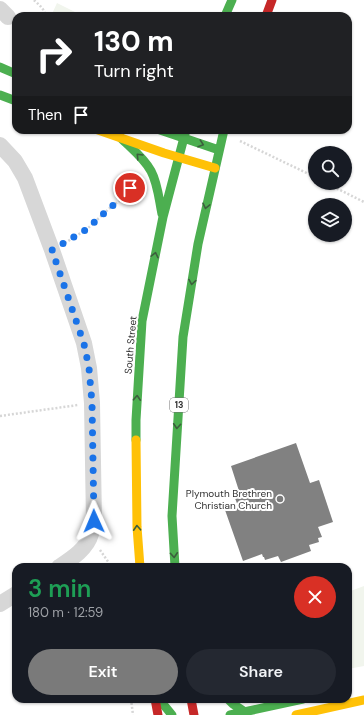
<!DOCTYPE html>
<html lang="en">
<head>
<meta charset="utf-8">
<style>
  body { margin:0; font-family:"DM Sans",sans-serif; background:#242831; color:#f1f3f6; height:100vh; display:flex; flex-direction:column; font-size:15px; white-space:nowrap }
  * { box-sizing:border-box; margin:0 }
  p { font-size:13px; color:#9ea1a6 }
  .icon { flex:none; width:22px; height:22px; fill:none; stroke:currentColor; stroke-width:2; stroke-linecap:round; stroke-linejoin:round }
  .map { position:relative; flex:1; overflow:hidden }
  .panel { position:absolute; left:12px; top:563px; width:340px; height:140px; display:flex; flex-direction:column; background:#171b24; border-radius:12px; box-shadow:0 1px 3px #0004 }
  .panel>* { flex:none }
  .banner { position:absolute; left:12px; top:12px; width:340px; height:122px; border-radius:12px; box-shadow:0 1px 3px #0004; background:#202124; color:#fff; overflow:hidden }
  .buttons { position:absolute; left:308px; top:146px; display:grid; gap:8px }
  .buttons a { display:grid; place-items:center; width:44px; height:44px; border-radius:50%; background:#171b24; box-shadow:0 1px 3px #0004; font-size:20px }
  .pin { position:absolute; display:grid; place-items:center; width:34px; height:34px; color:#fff; margin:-17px; border:2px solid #fff; border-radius:50%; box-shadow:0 1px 4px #0007 }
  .me { position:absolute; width:44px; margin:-22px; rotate:359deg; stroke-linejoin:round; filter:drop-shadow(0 0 3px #0008) }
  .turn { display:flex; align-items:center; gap:14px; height:84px; padding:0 16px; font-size:18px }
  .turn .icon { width:52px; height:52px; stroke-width:2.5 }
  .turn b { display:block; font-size:28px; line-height:34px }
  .then { display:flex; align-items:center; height:38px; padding:0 16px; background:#0003; gap:8px; font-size:15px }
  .round { display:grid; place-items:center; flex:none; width:42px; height:42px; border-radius:21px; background:#242831 }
  .summary { display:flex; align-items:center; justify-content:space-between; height:68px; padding:0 16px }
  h1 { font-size:24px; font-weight:600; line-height:30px; color:#1e9e55 }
  .primary-button { display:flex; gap:8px; margin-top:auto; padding:8px 16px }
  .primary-button a { flex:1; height:46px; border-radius:24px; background:#7a7a7a; color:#fff; font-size:16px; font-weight:600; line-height:46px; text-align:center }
  .primary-button a+a { background:#242831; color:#f1f3f6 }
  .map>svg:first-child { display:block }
</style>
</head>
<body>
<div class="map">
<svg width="364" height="715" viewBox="0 0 364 715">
  <rect width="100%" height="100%" fill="#fff"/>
  <!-- green -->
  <path fill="#f1f5ed" d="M 57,3 L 83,16 L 51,16 Z
    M 364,586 L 364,666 L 348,669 L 348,592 Z"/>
  <!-- building -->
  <path fill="#818181" d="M 296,443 L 310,483 L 319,480 L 333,522 L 318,527 L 322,537 L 318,538 L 319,542 L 309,545 L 311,551 L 281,562 L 278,556 L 265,560 L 264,557 L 263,557 L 262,554 L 243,561 L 225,510 L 238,506 L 233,493 L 239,491 L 231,466 Z"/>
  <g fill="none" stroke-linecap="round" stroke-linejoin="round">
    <!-- path -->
    <path stroke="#d6d6d6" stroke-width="2.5" stroke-dasharray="2 2" stroke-linecap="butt" d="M 34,0 C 39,5 45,9 45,16
      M 240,141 L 315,177
      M 326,183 L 364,202
      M 65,243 L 87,229 L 112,206 L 125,197 L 135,179
      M 0,416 L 78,405
      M 100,550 L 109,563 L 110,567
      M 131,699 L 133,715"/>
    <!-- street -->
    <path stroke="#d7d7d7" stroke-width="16" d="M 0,9 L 8,17
      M 0,145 L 15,161 L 25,178 L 52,250 L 84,343 L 89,368 L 92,403 L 94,521 C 93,526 93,530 91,534 C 87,549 71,559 59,567
      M 0,604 L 16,594"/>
    <!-- fast -->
    <path stroke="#4caf50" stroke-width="9" d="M 225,16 L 232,0
      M 0,67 L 16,74
      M 0,95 L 16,101
      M 160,130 L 219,150
      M 121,138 C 131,148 144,158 151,171 C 158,184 159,200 162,214
      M 136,440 L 136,420 L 142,321 L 163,217 L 186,130
      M 175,567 L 172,516 L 183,337 L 198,244 L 224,130
      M 159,699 L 172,715
      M 228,699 L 233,704 L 245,712
      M 230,715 L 303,699"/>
    <!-- slow -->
    <path stroke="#ffc107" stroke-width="9" d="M 98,130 L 164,153 L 215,168
      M 136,440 L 137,527 L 140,567
      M 296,715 L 364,700"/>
    <!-- jam -->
    <path stroke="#c62828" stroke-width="9" d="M 266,16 L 272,0
      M 155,699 L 158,715
      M 191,699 L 194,715"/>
  </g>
  <!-- one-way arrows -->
  <defs><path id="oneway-chevron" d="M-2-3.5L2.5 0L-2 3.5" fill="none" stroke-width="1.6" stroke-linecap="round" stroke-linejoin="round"/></defs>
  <g stroke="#3c5e3d">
    <use href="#oneway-chevron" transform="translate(201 144) rotate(19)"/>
    <use href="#oneway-chevron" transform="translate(139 156) rotate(-134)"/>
    <use href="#oneway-chevron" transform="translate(206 206) rotate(102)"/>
    <use href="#oneway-chevron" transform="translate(155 255) rotate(-78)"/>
    <use href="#oneway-chevron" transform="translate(192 282) rotate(99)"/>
    <use href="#oneway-chevron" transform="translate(137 398) rotate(-87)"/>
    <use href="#oneway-chevron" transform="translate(177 426) rotate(94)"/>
    <use href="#oneway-chevron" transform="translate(137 528) rotate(-93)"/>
    <use href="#oneway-chevron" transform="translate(174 555) rotate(86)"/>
  </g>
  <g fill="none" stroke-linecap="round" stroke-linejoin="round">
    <!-- route -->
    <path stroke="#1a73e8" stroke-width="7" stroke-dasharray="0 12.6" d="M 94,521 L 92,403 L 89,368 L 84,344 L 52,250 L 87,229 L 112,206 L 125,197 L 130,188"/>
  </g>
  <!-- markers -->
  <circle fill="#7a7a7a" stroke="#fff" stroke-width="1.5" cx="280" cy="499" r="4"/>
  <g text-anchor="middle" stroke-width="4" stroke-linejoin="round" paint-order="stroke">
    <!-- shield labels -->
    <rect fill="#fff" stroke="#707070" stroke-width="1" x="170" y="398" width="18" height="14" rx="3"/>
    <g font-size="9" font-weight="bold" fill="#333">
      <text x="179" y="408">13</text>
    </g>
    <!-- street labels -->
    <g font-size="10" fill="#333" stroke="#fff">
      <text transform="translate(130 345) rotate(-85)" y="4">South Street</text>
    </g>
    <!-- poi labels -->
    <g font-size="10" fill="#333" stroke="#fff" text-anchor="end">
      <text x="272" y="497">Plymouth Brethren<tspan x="272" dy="12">Christian Church</tspan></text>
    </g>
  </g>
</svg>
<div class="buttons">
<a><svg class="icon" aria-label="search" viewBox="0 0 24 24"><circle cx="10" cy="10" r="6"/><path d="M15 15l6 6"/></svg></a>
<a><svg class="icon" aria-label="layers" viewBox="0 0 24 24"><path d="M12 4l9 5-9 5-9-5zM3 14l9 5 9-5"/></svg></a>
</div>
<div class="pin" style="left:130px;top:188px;background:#d93025"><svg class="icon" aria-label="arrive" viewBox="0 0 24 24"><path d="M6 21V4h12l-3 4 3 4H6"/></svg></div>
<svg class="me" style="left:94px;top:521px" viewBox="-20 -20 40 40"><path d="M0-17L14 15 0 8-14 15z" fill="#1a73e8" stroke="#fff" stroke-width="4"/></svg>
<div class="banner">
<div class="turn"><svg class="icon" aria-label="right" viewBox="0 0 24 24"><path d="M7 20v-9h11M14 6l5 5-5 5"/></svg><div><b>130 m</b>Turn right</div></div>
<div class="then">Then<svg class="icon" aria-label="arrive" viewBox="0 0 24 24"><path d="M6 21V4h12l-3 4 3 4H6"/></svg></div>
</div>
<section class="panel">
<div class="summary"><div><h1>3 min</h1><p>180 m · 12:59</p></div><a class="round" style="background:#d93025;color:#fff"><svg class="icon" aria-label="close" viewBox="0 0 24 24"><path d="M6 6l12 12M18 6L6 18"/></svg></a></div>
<div class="primary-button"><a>Exit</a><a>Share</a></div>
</section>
</div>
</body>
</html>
